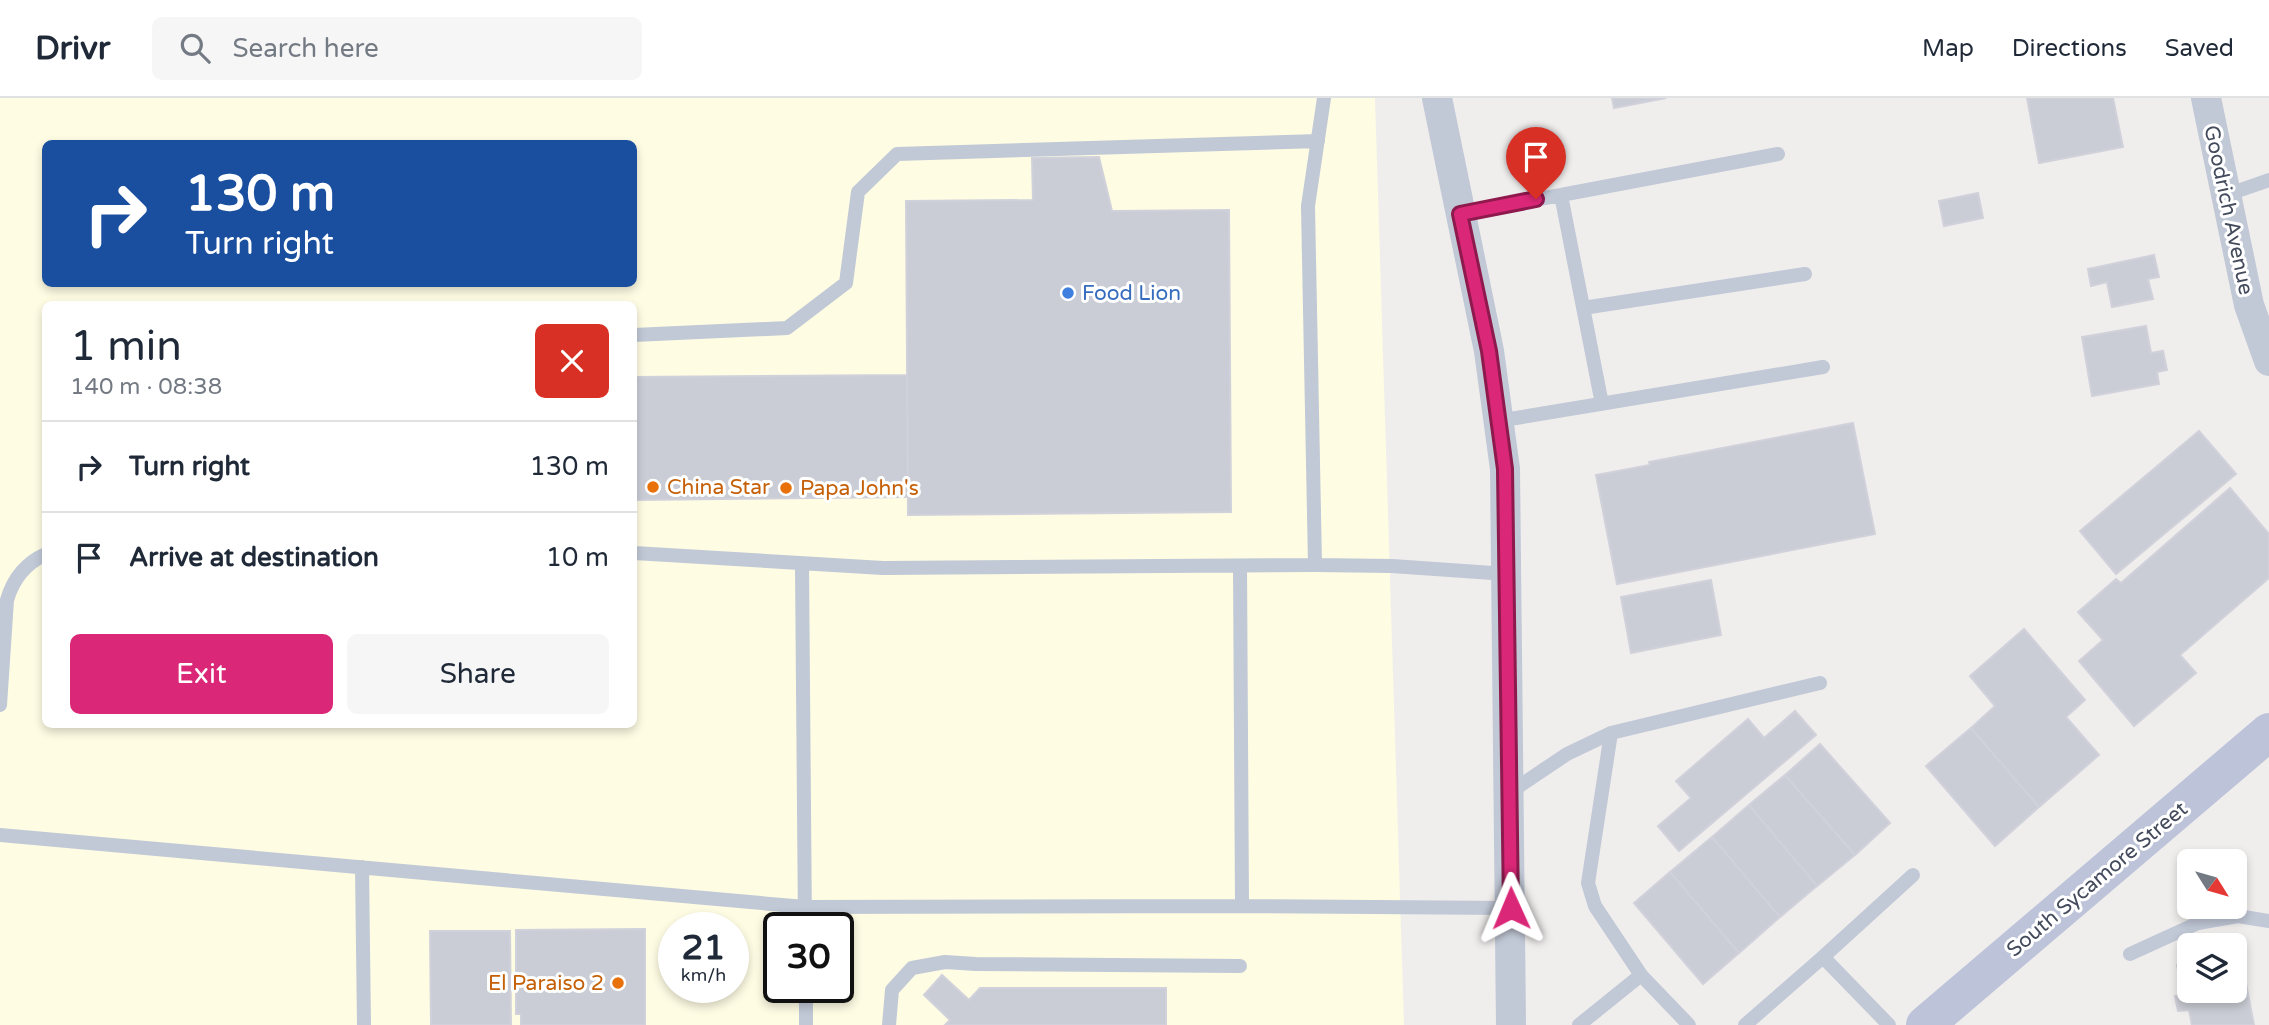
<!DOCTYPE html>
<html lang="en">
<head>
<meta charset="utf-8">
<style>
  body { margin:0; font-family:"Varela Round",sans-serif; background:#f6f6f7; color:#1f2937; height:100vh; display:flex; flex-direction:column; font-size:26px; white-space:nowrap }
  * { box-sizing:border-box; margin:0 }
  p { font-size:23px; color:#747a83 }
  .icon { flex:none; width:38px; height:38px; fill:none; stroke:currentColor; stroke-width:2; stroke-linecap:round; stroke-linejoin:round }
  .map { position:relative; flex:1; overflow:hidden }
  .sheet { position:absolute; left:42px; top:203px; width:595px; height:427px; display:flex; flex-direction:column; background:#fff; border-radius:10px; box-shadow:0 4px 10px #0003 }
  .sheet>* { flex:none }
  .hud { position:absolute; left:42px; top:42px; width:595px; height:147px; border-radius:10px; box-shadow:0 4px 10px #0003; background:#1a4fa0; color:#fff; overflow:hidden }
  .needle { width:46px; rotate:127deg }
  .buttons { position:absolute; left:2177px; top:751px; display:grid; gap:14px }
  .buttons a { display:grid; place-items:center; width:70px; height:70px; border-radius:10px; background:#fff; box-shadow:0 4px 10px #0003; font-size:35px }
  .speed { position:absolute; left:658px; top:814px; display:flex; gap:14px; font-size:35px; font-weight:700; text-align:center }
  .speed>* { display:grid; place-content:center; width:91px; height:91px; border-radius:50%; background:#fff; box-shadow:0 4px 10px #0003; line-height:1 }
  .speed small { font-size:18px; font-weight:400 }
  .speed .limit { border:4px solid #111; border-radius:10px; background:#fff; color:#111 }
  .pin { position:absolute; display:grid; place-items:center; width:60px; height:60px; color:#fff; margin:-72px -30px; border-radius:50% 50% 50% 0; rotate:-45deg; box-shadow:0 0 7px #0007 }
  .pin .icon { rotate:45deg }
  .me { position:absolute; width:77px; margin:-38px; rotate:359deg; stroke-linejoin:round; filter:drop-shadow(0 0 5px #0008) }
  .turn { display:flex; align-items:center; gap:24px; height:147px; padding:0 28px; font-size:32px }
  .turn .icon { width:91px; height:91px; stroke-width:2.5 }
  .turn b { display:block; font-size:49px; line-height:60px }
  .round { display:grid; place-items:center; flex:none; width:74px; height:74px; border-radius:10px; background:#f6f6f7 }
  .summary { display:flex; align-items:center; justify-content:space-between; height:119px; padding:0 28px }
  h1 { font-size:42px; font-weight:600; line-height:52px }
  .action { display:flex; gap:14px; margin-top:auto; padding:14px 28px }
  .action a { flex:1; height:80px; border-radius:10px; background:#db2777; color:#fff; font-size:28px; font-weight:600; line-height:80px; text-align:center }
  .action a+a { background:#f6f6f7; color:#1f2937 }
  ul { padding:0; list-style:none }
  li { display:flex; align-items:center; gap:21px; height:91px; padding:0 28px; border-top:2px solid #e0e1e3 }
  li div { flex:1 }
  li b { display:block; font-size:26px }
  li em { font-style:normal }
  header { display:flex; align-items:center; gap:42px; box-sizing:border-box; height:98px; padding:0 35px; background:#fff; border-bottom:2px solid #e0e1e3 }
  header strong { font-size:33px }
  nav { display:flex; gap:38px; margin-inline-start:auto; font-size:24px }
  .search { width:490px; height:63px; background:#f6f6f7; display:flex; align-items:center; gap:18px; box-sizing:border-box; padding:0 24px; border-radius:10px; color:#747a83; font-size:26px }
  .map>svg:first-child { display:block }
</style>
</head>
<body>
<header>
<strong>Drivr</strong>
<div class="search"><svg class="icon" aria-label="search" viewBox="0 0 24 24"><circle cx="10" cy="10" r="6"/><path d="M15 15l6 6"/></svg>Search here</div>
<nav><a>Map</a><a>Directions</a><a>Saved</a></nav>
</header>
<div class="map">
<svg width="2269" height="927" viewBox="0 0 2269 927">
  <rect width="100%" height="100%" fill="#f0eded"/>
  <!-- commercial -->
  <path fill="#fefce3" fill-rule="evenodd" d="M 0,0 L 1375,0 L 1404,927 L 0,927 ZM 46,46 L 634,46 L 634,186 L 46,186 ZM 46,206 L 634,206 L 634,626 L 46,626 ZM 674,830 L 733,830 L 733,889 L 674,889 ZM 779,830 L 838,830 L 838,889 L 779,889 Z"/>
  <!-- building -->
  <path fill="#cbcdd6" stroke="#d0d1da" stroke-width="2" d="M 1612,0 L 1666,0 L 1614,10 Z
    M 2027,0 L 2113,0 L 2123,49 L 2039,65 Z
    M 1099,59 L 1112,113 L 1229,112 L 1231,414 L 908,417 L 906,103 L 1033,102 L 1032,60 Z
    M 1978,95 L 1983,120 L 1944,128 L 1939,103 Z
    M 2154,157 L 2159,179 L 2148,181 L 2153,201 L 2112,209 L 2107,184 L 2091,188 L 2088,171 Z
    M 2146,228 L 2151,255 L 2163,253 L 2167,272 L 2157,274 L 2159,286 L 2092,298 L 2082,239 Z
    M 907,277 L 908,399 L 634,402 L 634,279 Z
    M 1853,325 L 1875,436 L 1617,486 L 1596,377 L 1650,367 L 1649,364 Z
    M 2199,333 L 2236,376 L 2116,476 L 2080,433 Z
    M 2230,390 L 2269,436 L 2269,480 L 2180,557 L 2196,575 L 2134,628 L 2079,563 L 2103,542 L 2078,514 L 2116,481 L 2121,485 Z
    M 1711,482 L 1721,537 L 1631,555 L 1621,499 Z
    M 2024,531 L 2085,602 L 2066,619 L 2099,657 L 2039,709 L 1971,630 L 1995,608 L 1970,578 Z
    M 1795,613 L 1816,637 L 1679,753 L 1658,728 L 1691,700 L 1676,683 L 1748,621 L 1764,640 Z
    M 1971,630 L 2039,709 L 1995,748 L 1926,668 Z
    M 1820,646 L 1890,725 L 1855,757 L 1785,677 Z
    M 1785,677 L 1855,757 L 1817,788 L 1749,707 Z
    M 1749,707 L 1817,788 L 1780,819 L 1712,739 Z
    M 1712,739 L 1780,819 L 1739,855 L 1670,774 Z
    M 1670,774 L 1739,855 L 1703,886 L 1634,805 Z
    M 645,831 L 645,927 L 521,927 L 521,916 L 516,916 L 516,832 Z
    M 430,833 L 510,833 L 511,927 L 431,927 Z
    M 2240,855 L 2254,927 L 2192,927 L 2189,912 L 2178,913 L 2175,898 L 2183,897 L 2177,867 L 2189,865 L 2189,892 L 2235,892 L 2235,856 Z
    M 942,877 L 969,902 L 980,890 L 1166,890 L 1166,927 L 945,927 L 950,922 L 924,897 Z"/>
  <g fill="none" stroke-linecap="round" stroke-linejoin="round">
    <!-- lane -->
    <path stroke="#c1c8d6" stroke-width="14" d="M 2226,97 L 2269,82
      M 1460,116 L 1561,97
      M 1583,210 L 1805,176
      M 634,237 L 787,230 L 846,185 L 858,94 L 897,56 L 1318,43
      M 1602,306 L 1561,97 L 1778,56
      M 1498,323 L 1823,269
      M 634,455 L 883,470 L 1315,467 L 1392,468 L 1507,476
      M 802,467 L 805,830
      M 1315,467 L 1308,108 L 1324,0
      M 1240,468 L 1242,808 L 1511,810
      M 0,607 L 7,502 C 13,481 26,465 46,456
      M 1611,635 L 1588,785 L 1595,808 L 1641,877
      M 1509,695 L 1567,656 L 1611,635 L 1820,585
      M 0,737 L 805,809 L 1242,808
      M 362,769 L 364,927
      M 2130,856 L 2198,825 L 2238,818 L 2269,823
      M 1823,859 L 1913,777
      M 806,889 L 806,927
      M 889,927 L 892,892 L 912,870 L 945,864 L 976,866 L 1240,868
      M 1579,927 L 1641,877 L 1689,927
      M 1745,927 L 1823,859 L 1889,927"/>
    <!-- street -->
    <path stroke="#c1c8d6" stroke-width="30" d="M 1437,0 L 1489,253 L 1505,371 L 1511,927
      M 2206,0 L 2249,207 L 2269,263"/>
    <!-- secondary -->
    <path stroke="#bdc4d9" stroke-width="38" d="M 1925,927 L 2269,634"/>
  </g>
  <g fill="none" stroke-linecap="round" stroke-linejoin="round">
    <defs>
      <path id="route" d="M 1511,810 L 1505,371 L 1489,253 L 1460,116 L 1536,101"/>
    </defs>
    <!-- route casing -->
    <use href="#route" stroke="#8e194d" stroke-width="18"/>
    <!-- route -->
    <use href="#route" stroke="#db2777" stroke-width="12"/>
  </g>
  <!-- markers -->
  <circle fill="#3f7fe0" stroke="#fff" stroke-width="2.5" cx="1068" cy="195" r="7"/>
  <g fill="#e8710a" stroke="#fff" stroke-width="2.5">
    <circle cx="653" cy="389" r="7"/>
    <circle cx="786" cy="390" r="7"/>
    <circle cx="618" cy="885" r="7"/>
  </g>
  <g text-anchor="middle" stroke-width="6" stroke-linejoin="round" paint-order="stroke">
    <!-- street labels -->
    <g font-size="21" fill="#434b5c" stroke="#fff">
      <text transform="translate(2229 112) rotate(78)" y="7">Goodrich Avenue</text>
      <text transform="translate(2097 781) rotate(-40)" y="7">South Sycamore Street</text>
    </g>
    <!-- shop labels -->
    <g font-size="21" fill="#366cbe" stroke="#fff" text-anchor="start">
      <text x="1082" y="202">Food Lion</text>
    </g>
    <!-- food labels -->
    <g font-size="21" fill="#c56008" stroke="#fff" text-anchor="start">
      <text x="667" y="396">China Star</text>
      <text x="800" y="397">Papa John's</text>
      <text x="604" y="892" text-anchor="end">El Paraiso 2</text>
    </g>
  </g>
</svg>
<div class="buttons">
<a><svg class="needle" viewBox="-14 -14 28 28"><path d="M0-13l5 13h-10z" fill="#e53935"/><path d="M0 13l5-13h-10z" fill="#747a83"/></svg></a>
<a><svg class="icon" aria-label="layers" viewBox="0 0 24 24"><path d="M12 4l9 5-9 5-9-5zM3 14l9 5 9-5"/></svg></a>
</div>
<div class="speed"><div>21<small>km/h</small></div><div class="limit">30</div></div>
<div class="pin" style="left:1536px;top:101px;background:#d93025"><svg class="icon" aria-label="arrive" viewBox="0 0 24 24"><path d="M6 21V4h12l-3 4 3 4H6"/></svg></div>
<svg class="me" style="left:1511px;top:810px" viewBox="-20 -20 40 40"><path d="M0-17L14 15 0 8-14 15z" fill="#db2777" stroke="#fff" stroke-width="4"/></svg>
<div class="hud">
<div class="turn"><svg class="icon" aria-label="right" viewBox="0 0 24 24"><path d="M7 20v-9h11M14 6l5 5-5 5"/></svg><div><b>130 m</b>Turn right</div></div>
</div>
<section class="sheet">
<div class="summary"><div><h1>1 min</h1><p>140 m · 08:38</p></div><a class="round" style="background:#d93025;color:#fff"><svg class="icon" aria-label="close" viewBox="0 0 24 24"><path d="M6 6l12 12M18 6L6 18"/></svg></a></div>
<ul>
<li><svg class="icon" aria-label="right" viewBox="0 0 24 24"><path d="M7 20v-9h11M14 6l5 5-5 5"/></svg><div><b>Turn right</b></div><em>130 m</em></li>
<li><svg class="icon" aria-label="arrive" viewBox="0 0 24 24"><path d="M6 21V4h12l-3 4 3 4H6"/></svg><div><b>Arrive at destination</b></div><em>10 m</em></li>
</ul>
<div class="action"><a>Exit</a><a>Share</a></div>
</section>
</div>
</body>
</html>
